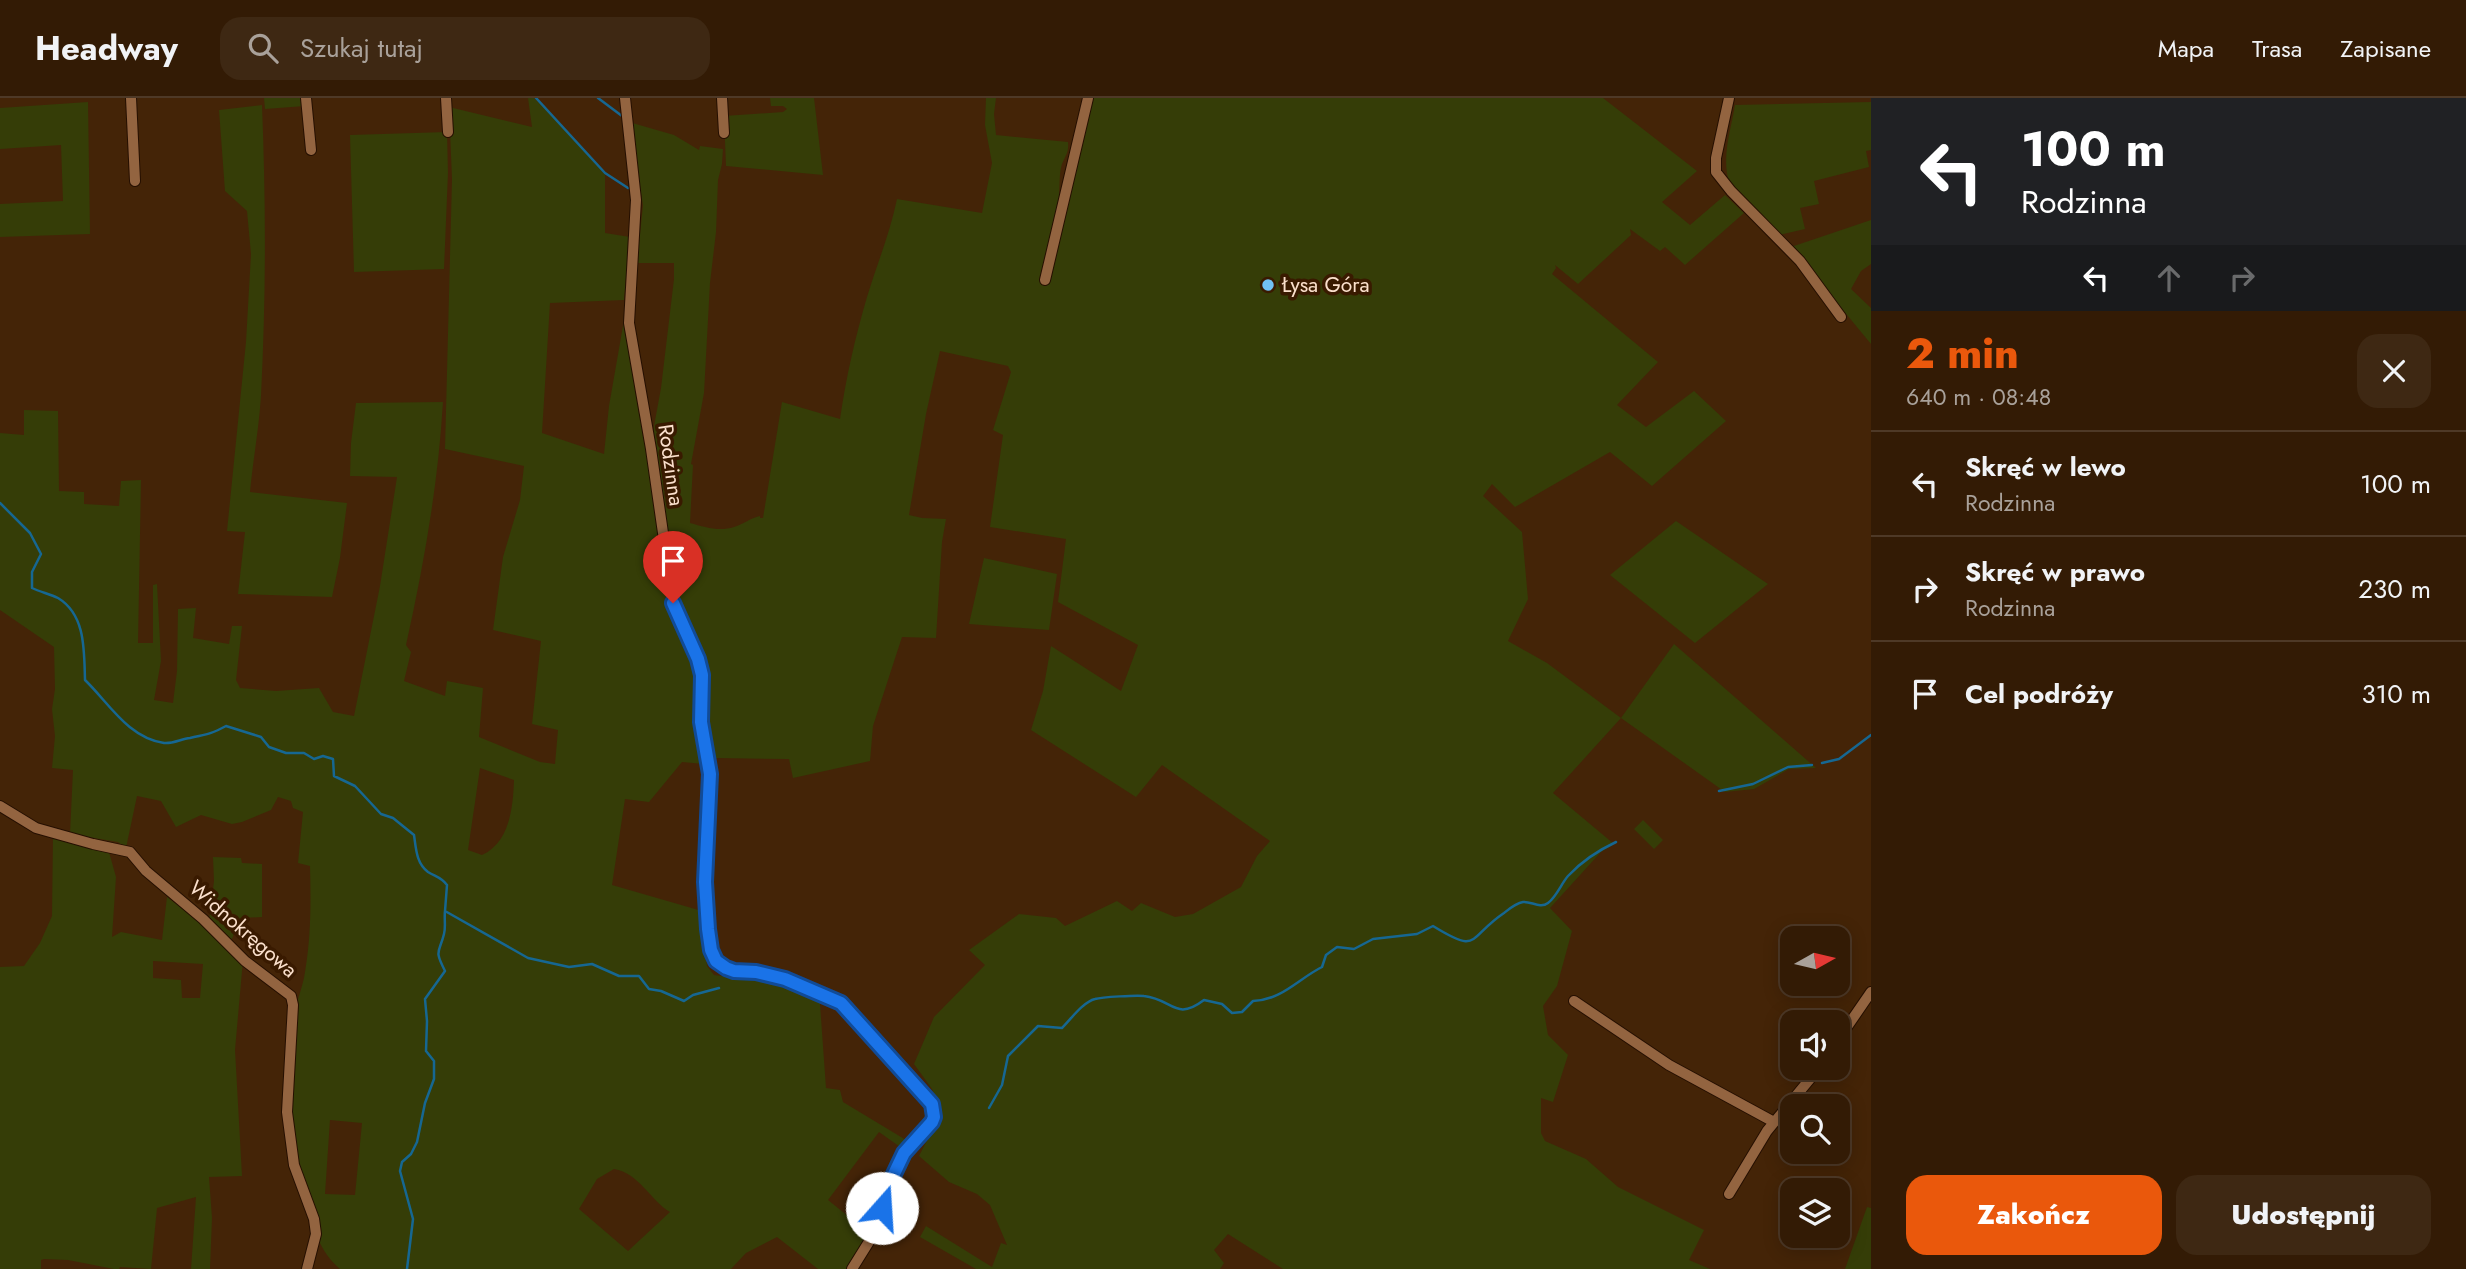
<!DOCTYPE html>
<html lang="pl">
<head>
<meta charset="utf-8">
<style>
  body { margin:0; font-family:Jost,sans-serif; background:#3e2813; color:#f1f3f6; height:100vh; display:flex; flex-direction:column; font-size:26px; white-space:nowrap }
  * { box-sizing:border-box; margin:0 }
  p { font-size:23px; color:#a9a19a }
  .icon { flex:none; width:38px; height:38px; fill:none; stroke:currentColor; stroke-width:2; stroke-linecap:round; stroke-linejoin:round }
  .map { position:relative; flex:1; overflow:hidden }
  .panel { display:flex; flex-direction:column; background:#331b05; width:595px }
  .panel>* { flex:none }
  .hud { background:#202124; color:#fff; overflow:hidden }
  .needle { width:46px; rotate:82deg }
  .buttons { position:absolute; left:1780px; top:828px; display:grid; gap:14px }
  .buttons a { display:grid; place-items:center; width:70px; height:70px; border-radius:14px; background:#331b05; box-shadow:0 4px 18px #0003,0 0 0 2px #4e3927; font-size:35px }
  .pin { position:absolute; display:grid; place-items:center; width:60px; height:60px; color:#fff; margin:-72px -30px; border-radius:50% 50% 50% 0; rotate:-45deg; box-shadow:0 0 7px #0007 }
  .pin .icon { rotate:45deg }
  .me { position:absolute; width:77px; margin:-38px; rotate:19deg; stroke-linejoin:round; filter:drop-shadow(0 0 5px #0008) }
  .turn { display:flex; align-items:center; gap:24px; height:147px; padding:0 35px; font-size:32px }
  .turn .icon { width:91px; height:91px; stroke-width:2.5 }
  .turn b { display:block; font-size:49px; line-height:60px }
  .lanes { display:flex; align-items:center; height:66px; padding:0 35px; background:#0003; justify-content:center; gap:35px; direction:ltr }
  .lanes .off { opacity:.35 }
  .round { display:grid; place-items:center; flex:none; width:74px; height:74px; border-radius:21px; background:#3e2813 }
  .head { display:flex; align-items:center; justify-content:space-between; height:119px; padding:0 35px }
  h1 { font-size:42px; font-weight:800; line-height:52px; color:#ea580c }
  .cta { display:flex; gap:14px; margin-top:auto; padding:14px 35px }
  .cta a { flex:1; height:80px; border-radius:21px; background:#ea580c; color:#fff; font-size:28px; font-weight:800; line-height:80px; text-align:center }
  .cta a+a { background:#3e2813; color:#f1f3f6 }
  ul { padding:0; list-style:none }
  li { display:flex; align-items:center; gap:21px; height:105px; padding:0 35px; border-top:2px solid #4e3927 }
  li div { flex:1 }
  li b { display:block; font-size:26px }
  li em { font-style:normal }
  header { display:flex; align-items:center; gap:42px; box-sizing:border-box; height:98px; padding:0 35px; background:#331b05; border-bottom:2px solid #4e3927 }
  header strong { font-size:33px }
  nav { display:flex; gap:38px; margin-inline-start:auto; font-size:24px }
  .search { width:490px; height:63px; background:#3e2813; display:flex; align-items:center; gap:18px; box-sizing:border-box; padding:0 24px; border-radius:21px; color:#a9a19a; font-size:26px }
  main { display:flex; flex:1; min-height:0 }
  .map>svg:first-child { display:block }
</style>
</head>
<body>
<header>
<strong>Headway</strong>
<div class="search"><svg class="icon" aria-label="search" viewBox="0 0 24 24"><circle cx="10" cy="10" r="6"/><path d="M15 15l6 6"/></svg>Szukaj tutaj</div>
<nav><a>Mapa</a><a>Trasa</a><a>Zapisane</a></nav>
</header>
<main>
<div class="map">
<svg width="1871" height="1171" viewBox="0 0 1871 1171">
  <rect width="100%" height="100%" fill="#442407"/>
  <!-- green -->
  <path fill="#353d07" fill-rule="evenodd" d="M 264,0 L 304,0 L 305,8 L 265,11 Z
    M 528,0 L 534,0 L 582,50 L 605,77 L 605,135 L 630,139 L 624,202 L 550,205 L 542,335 L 604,356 L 609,308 L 624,222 L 639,316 L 642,325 L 652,339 L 661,290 L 674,181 L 674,165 L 637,165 L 643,107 L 629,24 L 674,37 L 699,52 L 700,48 L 723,51 L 722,66 L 718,82 L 716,134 L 710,185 L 704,295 L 691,366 L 693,367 L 690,425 C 705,429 719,434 734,429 C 744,426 750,420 760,418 L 760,420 L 763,420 L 782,304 L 840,321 C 846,279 855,240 867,199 C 877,166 890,135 897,101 L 982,115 L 992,65 L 985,27 L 986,0 L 996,0 L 994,16 L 996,37 L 1068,44 C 1069,54 1066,57 1062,66 C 1059,75 1060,86 1059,96 L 1067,96 L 1082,47 L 1092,0 L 1603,0 L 1697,73 L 1662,104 L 1690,127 L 1725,97 L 1744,115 L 1685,167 L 1665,149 L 1660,153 L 1630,131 L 1631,137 L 1578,186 L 1555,167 L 1556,170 L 1552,176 L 1658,264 L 1617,307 L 1646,329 L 1694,293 L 1726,323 L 1652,388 L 1610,354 L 1515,409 L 1492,386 L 1483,398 L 1522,434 L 1528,501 L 1508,543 L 1547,565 L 1621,620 L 1674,546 L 1816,670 L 1789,671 L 1754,691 L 1725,694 L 1621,620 L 1553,695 L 1614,746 L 1601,754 L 1550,810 L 1572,833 L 1557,888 L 1543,908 L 1548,937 L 1568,957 L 1553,1004 L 1541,1000 L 1541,1035 L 1545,1043 L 1586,1061 L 1618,1089 L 1704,1132 L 1689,1162 L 1710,1171 L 1283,1171 L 1228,1136 L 1214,1152 L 1224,1165 L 1220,1171 L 976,1171 L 920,1139 L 926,1128 L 992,1169 L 1001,1145 L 1007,1147 L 990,1107 L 977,1096 L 949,1084 L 919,1058 L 941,1015 L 932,991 L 914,966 L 934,919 L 985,867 L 969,852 L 1019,816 L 1056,820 L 1065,828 L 1117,803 L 1132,813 L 1141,805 L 1175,819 L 1193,816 L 1241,789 L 1257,758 L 1270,743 L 1162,667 L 1136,699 L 1031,632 L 1043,593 L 1051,548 L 1121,593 L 1138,547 L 1058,504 L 1066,441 L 990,429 L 1003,337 L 993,332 L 1011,274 L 1008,268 L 940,253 L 926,316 L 909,417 L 922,420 L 946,421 L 942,444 L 936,540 L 902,539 L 873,628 L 870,663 L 793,680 L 789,661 L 716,660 L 704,666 L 682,664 L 649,704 L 625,701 L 612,787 L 702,813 L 707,868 L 714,877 L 793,888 L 825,903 L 820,906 L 826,990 L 840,992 L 843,1004 L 906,1042 L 903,1051 L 879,1034 L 828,1102 L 869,1135 L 847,1171 L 818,1171 L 777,1139 L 746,1155 L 731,1171 L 340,1171 C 319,1153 314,1131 307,1106 C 289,1042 288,987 294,921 C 295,905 303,890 305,874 C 311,839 311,804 310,768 L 298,765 L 303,714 L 293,710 L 291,703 L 278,699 L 271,712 L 242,724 L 232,726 L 201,717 L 176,729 L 161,703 L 137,698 L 126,750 L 118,744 L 70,736 L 73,672 L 52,670 L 55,638 L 52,611 L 55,591 L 54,549 L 0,512 L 0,335 L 24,337 L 24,312 L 58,313 L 59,393 L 84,394 L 84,406 L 119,408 L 121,383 L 141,382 L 138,545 L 153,545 L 153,487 L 157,486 L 161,563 L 154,602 L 173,605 L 177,573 L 178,511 L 196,510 L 193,540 L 229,546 L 232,528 L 242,528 L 236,582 L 240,590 L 276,593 L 319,590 L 333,614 L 354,618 L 380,488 L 397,379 L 350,378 L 351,345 L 356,305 L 443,304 C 438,387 424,466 406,547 L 411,554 L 404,583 L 445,598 L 447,583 L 483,590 L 479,639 L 540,664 L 555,666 L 558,632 L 532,626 L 541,543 L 493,532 L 503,459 L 520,402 L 524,368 L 445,351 L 452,81 L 449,9 L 532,29 ZM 480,670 L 514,682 C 513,709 510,744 482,757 L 468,752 ZM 330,1022 L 362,1025 L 355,1097 L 325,1096 ZM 614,1071 C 639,1075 651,1103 670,1114 L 628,1153 L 579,1111 L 597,1081 Z
    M 770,0 L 814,0 L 823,77 L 726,68 L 724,18 L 783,14 L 787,11 L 783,8 L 771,8 Z
    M 88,4 L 90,136 L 0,139 L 0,106 L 63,103 L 61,47 L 0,51 L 0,10 Z
    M 1871,4 L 1871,52 L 1866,53 L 1869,69 L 1814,83 L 1819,106 L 1800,110 L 1805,131 L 1779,137 C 1766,124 1741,105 1732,90 C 1719,66 1731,32 1735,7 Z
    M 262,7 C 266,106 266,199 261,298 C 259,330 253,362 250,394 L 347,405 L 340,460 L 332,499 L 238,496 L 245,434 L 227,433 L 246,244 L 251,156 L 247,113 L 225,93 L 219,12 Z
    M 447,34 L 448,75 L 444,171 L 354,174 L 350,37 Z
    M 1871,122 L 1871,166 L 1861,173 L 1851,191 L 1871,210 L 1871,246 L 1791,149 Z
    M 1676,423 L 1768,486 L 1695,545 L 1610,477 Z
    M 984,460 L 1057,476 L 1049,532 L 969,526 Z
    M 1643,722 L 1663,742 L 1654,751 L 1634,731 Z
    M 53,737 L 109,754 L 116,779 L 112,839 L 121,834 L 162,842 L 167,799 L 208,830 L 214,783 L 213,759 L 241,760 L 242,765 L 262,766 L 262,819 L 241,820 L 227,852 L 243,862 L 235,952 L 242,1078 L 209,1079 L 212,1120 L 210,1171 L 191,1171 L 196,1099 L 157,1110 L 151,1171 L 120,1169 L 119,1171 L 114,1171 L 68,1162 L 44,1161 L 41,1162 L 41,1171 L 0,1171 L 0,869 L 24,868 L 40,845 L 52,818 ZM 153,863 L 203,866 L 200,900 L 182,900 L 181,882 L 153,880 Z
    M 1867,1109 L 1871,1110 L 1871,1171 L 1845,1171 Z"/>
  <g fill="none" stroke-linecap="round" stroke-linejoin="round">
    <!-- stream -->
    <path stroke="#166792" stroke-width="2.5" d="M 536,0 L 605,75 L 628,90
      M 598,0 L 622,18
      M 0,405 L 30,435 L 41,456 L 32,474 L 32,490 C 40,494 50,496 58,500 C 86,517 84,553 85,582 C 108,604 128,640 164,645 C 173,646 181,641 190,640 C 207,636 209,637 226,628 L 261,639 L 269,649 L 286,655 L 304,655 L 314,661 L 323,658 L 333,661 L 334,678 L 355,688 L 381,716 L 393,720 L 414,737 C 416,750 416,765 428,774 C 436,779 441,779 447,787 L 445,813 L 528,860 L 569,869 L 592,866 L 619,878 L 639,878 L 649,891 L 661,893 L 684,903 L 693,897 L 719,890
      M 1822,665 L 1839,661 L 1871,637
      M 1719,693 L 1753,686 L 1788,669 L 1812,667
      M 989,1010 L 1002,987 L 1008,958 L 1038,928 L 1062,930 C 1071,921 1083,904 1095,901 C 1102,899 1137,897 1144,898 C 1173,901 1175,924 1204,902 L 1222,906 L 1232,915 L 1242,914 L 1253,903 C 1282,902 1298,881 1322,869 L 1326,857 L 1337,849 L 1354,851 L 1373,841 L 1417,836 L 1433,828 C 1480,857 1467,840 1504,815 C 1509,811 1516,805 1523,804 C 1531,803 1540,811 1548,805 C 1557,798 1561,786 1568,778 C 1581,764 1599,752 1616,744
      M 407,1171 L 413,1121 L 400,1073 L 402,1064 L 411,1056 L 417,1044 L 425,1005 L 434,981 L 434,963 L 426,953 L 427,923 L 425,901 L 445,873 C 434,851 439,856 444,836 C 446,829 444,820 445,813"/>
    <defs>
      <path id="street" d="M 131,0 L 135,83
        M 306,0 L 311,52
        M 446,0 L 448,34
        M 625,0 L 636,102 L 629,225 L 651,351 L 673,505 L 698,561 L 702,577 L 701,624 L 710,676 L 705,784 L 711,851 L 716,863 L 726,871 L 769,876 L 841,905 L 927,999 C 946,1025 910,1044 898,1065 L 875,1134 L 852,1171
        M 722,0 L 724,35
        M 1729,0 L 1716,60 L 1716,74 L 1731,93 L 1800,163 L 1841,219
        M 1045,182 L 1088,0
        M 0,708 L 36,730 L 93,746 L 130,754 L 146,773 L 203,821 L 245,863 L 291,898 L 293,907 L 287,1014 L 294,1067 L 314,1121 L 316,1136 L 307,1171
        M 1574,903 L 1669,967 L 1774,1024
        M 1838,942 L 1871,894
        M 1729,1096 L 1767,1033 L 1819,970"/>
    </defs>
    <!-- street casing -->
    <use href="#street" stroke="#250f00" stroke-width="12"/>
    <!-- street -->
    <use href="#street" stroke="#936440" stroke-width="10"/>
  </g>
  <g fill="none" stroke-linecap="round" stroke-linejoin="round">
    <defs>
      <path id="route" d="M 673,505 L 698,561 L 702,577 L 701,624 L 710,676 L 705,784 L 708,831 L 711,852 L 716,863 L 726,870 L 734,873 L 756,874 L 785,881 L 841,905 L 932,1006 L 934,1019 L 932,1024 L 904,1055 L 894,1076 L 882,1110"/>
    </defs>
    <!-- route casing -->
    <use href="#route" stroke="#114b97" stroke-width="18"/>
    <!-- route -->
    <use href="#route" stroke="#1a73e8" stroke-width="12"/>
  </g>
  <!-- markers -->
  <circle fill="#71c1f5" stroke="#391a00" stroke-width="2.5" cx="1268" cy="187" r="7"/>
  <g text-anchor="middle" stroke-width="7" stroke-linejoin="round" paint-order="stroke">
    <!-- poi labels -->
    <g font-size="21" fill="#fbe0cc" stroke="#391a00" text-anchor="start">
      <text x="1282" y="194">Łysa Góra</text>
    </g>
    <!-- street labels -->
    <g font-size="21" fill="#fbe0cc" stroke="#391a00">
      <text transform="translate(671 367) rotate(82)" y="7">Rodzinna</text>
      <text transform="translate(243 831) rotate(41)" y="7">Widnokręgowa</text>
    </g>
  </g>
</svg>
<div class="buttons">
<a><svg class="needle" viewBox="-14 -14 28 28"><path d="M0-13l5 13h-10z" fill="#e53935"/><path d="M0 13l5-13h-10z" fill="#a9a19a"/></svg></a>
<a><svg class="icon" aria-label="sound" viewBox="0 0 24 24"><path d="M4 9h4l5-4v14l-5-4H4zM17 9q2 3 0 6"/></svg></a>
<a><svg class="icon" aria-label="search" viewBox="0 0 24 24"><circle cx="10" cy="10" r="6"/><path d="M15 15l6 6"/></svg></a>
<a><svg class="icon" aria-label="layers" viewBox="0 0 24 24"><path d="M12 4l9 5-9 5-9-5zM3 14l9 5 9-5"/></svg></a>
</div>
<div class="pin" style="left:673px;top:505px;background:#d93025"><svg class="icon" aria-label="arrive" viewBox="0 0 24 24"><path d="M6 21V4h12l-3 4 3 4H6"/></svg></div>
<svg class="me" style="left:882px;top:1110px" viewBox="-20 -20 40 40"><circle r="19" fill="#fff"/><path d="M0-13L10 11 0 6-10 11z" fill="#1a73e8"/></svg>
</div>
<section class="panel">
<div class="hud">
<div class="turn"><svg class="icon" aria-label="left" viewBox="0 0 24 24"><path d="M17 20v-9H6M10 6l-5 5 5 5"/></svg><div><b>100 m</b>Rodzinna</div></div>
<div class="lanes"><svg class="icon" aria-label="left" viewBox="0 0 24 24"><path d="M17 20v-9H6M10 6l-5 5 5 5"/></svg><svg class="icon off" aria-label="ahead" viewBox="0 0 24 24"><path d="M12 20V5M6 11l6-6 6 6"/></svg><svg class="icon off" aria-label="right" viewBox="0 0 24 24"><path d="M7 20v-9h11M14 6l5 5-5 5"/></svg></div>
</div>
<div class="head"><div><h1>2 min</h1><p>640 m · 08:48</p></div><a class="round"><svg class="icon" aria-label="close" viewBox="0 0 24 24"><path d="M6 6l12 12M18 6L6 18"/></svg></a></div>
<ul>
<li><svg class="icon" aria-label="left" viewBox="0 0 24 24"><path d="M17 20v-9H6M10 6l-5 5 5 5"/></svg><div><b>Skręć w lewo</b><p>Rodzinna</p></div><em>100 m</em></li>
<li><svg class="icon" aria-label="right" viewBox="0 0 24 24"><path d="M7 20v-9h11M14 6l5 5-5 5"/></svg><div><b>Skręć w prawo</b><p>Rodzinna</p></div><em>230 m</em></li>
<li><svg class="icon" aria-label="arrive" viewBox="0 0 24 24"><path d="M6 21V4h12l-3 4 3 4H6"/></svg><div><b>Cel podróży</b></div><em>310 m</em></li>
</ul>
<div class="cta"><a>Zakończ</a><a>Udostępnij</a></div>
</section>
</main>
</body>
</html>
